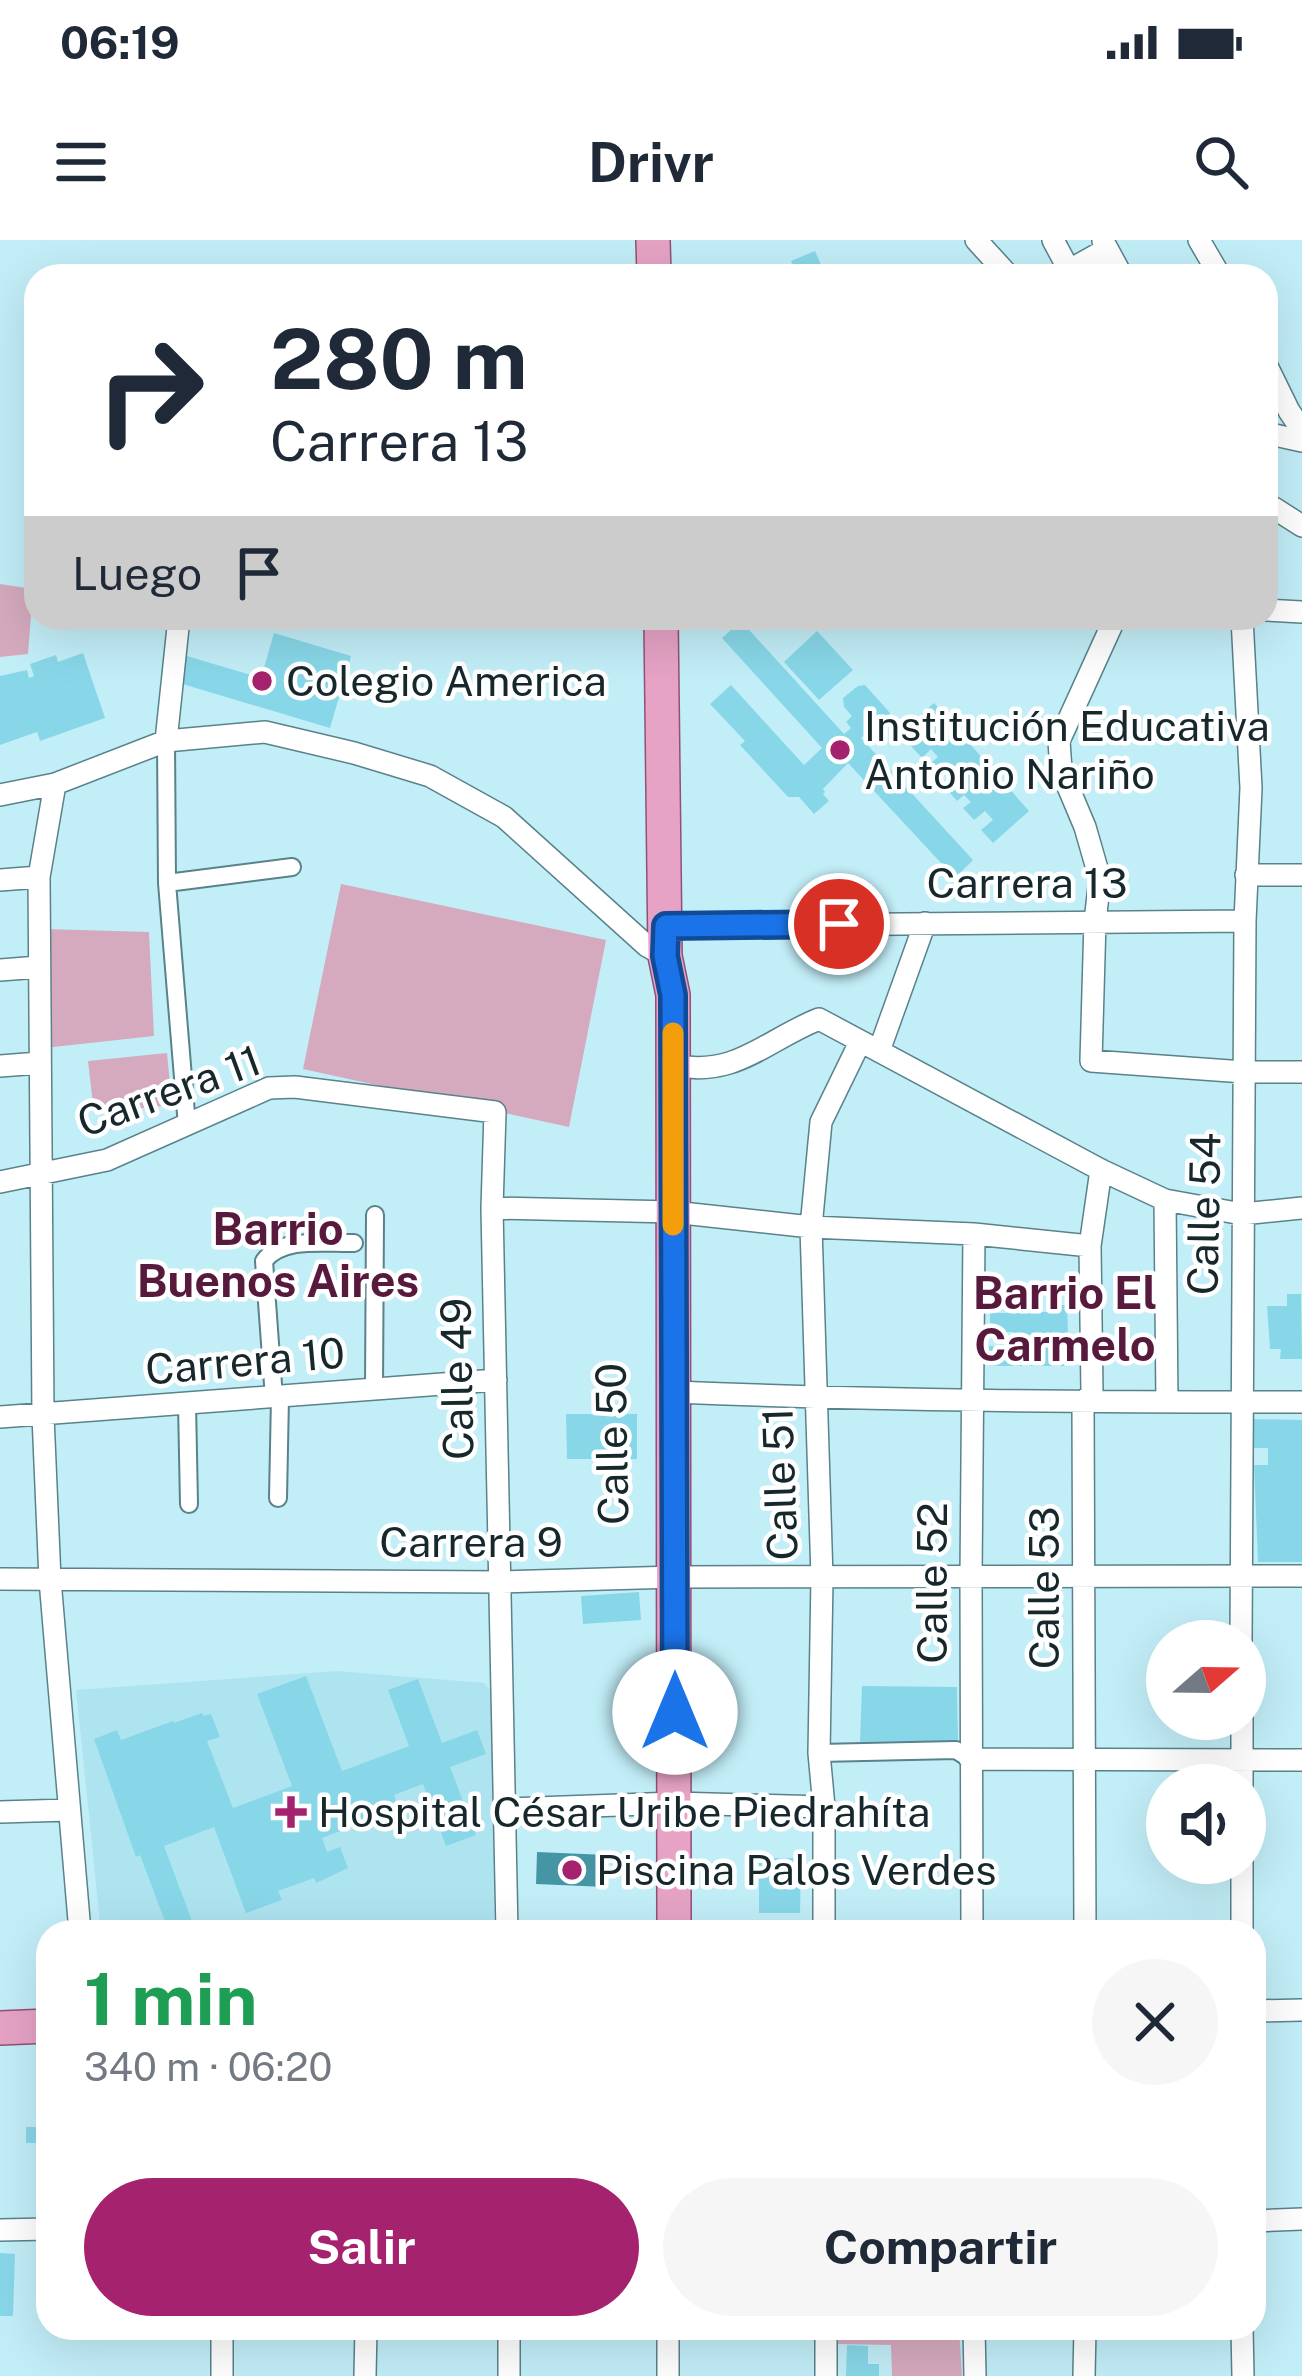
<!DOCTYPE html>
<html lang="es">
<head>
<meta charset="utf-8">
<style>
  body { margin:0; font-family:"Public Sans",sans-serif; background:#f6f6f7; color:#1f2937; height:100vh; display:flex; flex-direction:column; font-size:45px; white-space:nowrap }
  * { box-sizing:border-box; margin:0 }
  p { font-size:39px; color:#747a83 }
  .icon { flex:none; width:66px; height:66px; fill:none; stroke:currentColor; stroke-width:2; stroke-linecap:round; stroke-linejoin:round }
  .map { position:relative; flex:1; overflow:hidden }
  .side { position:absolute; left:36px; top:1680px; width:1230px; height:420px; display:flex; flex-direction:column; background:#fff; border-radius:36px; box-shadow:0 12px 48px #0002 }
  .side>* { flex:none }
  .hud { position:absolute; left:24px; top:24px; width:1254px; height:366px; border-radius:36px; box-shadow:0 12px 48px #0002; background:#fff; color:#1f2937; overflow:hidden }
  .needle { width:78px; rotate:70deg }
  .tools { position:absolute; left:1146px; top:1380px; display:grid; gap:24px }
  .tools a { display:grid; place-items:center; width:120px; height:120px; border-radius:50%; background:#fff; box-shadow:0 12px 48px #0002; font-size:60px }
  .pin { position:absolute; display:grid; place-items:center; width:102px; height:102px; color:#fff; margin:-51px; border:6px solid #fff; border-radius:50%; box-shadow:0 3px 12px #0007 }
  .me { position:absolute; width:132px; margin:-66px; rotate:0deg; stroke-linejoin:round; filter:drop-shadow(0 0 9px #0008) }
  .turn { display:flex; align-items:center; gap:42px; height:252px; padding:0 48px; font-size:54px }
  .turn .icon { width:156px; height:156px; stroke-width:2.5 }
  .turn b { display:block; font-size:84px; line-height:102px }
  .then { display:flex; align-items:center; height:114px; padding:0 48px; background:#0003; gap:24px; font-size:45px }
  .round { display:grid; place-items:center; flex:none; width:126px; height:126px; border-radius:63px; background:#f6f6f7 }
  .headline { display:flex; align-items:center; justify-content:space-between; height:204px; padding:0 48px }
  h1 { font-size:72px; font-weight:700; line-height:90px; color:#1e9e55 }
  .cta { display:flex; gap:24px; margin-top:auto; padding:24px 48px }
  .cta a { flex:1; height:138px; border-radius:72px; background:#a5226e; color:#fff; font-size:48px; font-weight:700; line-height:138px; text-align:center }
  .cta a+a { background:#f6f6f7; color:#1f2937 }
  .status { display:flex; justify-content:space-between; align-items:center; height:84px; padding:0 60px; background:#fff; direction:ltr }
  .status svg { height:33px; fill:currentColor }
  header { display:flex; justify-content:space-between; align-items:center; height:156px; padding:0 48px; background:#fff; font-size:54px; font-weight:700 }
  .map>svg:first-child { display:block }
</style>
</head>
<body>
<div class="status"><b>06:19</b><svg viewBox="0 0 49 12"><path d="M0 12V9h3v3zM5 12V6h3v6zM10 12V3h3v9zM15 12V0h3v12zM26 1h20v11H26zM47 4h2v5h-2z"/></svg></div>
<header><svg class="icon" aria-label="menu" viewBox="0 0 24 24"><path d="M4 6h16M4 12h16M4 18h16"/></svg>Drivr<svg class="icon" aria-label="search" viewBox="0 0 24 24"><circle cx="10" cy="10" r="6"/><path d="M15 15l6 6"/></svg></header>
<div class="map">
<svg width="1302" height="2136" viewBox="0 0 1302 2136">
  <rect width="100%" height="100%" fill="#c2eef8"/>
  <!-- built -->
  <path fill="#aee4f0" d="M 337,1431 L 484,1443 L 493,1453 L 494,1692 L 101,1692 L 76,1450 Z"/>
  <!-- green -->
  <path fill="#d6aabe" d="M 0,344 L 33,349 L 28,414 L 0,417 Z
    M 341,644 L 606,700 L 569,887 L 303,829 Z
    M 45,689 L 149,692 L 154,796 L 44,808 Z
    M 167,813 L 172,865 L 94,873 L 88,821 Z
    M 839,2088 L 959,2088 L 962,2136 L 892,2136 L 891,2105 L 838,2104 Z"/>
  <!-- water -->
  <path fill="#4595a4" d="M 537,1612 L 607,1615 L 606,1647 L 536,1644 Z"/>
  <!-- building -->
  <path fill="#88d7e8" d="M 815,11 L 826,36 L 797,36 L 791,21 Z
    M 741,381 L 844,494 L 851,488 L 846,482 L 852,476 L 844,467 L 843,458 L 858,446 L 865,445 L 890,473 L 890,481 L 878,491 L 868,492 L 861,498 L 973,620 L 955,638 L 848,523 L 823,549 L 825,552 L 823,554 L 829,561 L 814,574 L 799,557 L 788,557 L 740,505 L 745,501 L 710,464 L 731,445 L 804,525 L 822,508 L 722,398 Z
    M 817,391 L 853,430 L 819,460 L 784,422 Z
    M 274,393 L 351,416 L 330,488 L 179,443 L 180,414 L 261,438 Z
    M 83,413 L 105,478 L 40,501 L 37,492 L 0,505 L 0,436 L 27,430 L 29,438 L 34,436 L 30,424 L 56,415 L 58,422 Z
    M 934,463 L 1029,571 L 993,603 L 981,590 L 993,580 L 985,571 L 974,580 L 963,568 L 971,562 L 964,555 L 957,561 L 945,547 L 952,540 L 945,532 L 938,539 L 927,526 L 938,517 L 931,509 L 922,518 L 900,494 Z
    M 1287,1054 L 1301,1054 L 1302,1119 L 1280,1119 L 1281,1109 L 1270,1109 L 1267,1066 L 1287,1066 Z
    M 1013,1057 L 1037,1058 L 1037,1072 L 1058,1072 L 1058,1065 L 1067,1065 L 1068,1093 L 1036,1093 L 1036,1104 L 1064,1104 L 1064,1126 L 989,1126 L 989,1106 L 1014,1106 L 1014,1092 L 990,1092 L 990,1073 L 1013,1073 Z
    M 566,1174 L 637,1174 L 637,1219 L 567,1219 Z
    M 1253,1179 L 1302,1180 L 1302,1322 L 1258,1322 L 1254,1225 L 1268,1225 L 1268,1208 L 1253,1208 Z
    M 639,1352 L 641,1380 L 583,1384 L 581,1356 Z
    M 306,1436 L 342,1531 L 409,1506 L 388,1450 L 418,1439 L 442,1503 L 477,1490 L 486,1514 L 450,1527 L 476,1595 L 446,1606 L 423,1544 L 394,1555 L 399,1569 L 322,1598 L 327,1612 L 340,1607 L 348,1628 L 316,1643 L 314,1638 L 278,1651 L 282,1660 L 246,1673 L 214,1587 L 164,1606 L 195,1689 L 209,1683 L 213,1692 L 169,1692 L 140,1615 L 136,1617 L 94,1499 L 117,1490 L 121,1500 L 173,1481 L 174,1483 L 202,1473 L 204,1476 L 211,1474 L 220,1497 L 207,1501 L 233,1568 L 292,1546 L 257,1454 Z
    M 862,1446 L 957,1447 L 958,1501 L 860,1502 Z
    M 759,1618 L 801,1618 L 800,1673 L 759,1673 Z
    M 26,1887 L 48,1887 L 48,1903 L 26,1903 Z
    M 0,2013 L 15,2014 L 13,2076 L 0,2076 Z
    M 847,2105 L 868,2106 L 868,2124 L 879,2124 L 879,2136 L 846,2136 Z"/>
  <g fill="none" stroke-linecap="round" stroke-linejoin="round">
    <defs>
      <path id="pedestrian" d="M 166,501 L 167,643 L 187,886
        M 167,643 L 292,627
        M 374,1149 L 375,975
        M 274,1158 L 264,1021 C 283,996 326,1004 354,1003
        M 187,1164 L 189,1264
        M 278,1258 L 280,1157
        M 819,1513 L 956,1510 L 970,1519"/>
      <path id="minor" d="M 976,0 L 1009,36
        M 1053,0 L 1069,30
        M 1199,0 L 1220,36
        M 1103,1 L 1122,36
        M 1059,36 L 1107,9
        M 1266,124 L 1289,171 L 1302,190
        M 1266,193 L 1302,201
        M 1274,268 L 1302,286
        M 1266,370 L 1302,372
        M 1115,378 L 1059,501 L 1061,530 L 1085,587 L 1100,639 L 1095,681 L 1091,821 L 1244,832 L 1302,832
        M 166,501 L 179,378
        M 55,544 L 39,637 L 43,1176 L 50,1340 L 80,1692
        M 0,555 L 55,544 L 166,501 L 265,492 L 354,513 L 430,536 L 504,577 L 647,706 L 665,716
        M 1246,635 L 1302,635
        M 0,640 L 39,637
        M 666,686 L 1245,681
        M 0,730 L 39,727
        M 879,811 L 925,683
        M 673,825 C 736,838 764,801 819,779 L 1101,930 L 1165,960 L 1242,974 L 1302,968
        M 0,826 L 39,823
        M 0,942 L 107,920 L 269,848 L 295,847 L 495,872 L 492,968 L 507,1692
        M 1165,960 L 1167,1162
        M 492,968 L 673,972 L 811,987 L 974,994 L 1090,1006
        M 675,1152 C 884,1161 1093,1162 1302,1162
        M 0,1177 L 496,1140
        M 0,1339 L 501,1342 L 675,1337 L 1302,1336
        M 1241,1401 L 1245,681 L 1251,548 L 1242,378
        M 1242,1479 L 1242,1545
        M 970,1519 L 1302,1520
        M 506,1569 L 675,1563 L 824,1567
        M 0,1572 L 68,1570
        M 824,1692 L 824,1567 L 819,1513 L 822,1338 L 811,987 L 821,882 L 860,802
        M 972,1692 L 971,1337 L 974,994
        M 1085,1692 L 1083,1163 L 1092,1153 L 1090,1006 L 1101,930
        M 1242,1692 L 1242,1623
        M 1254,1771 L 1302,1770
        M 1254,1981 L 1302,1979
        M 0,1990 L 48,1989
        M 222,2088 L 222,2136
        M 974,2088 L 975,2136
        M 1242,2088 L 1243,2136
        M 365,2136 L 366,2088
        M 509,2136 L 509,2088
        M 668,2136 L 668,2088
        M 826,2136 L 826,2088
        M 1084,2136 L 1085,2088"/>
      <path id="primary" d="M 653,0 L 654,36
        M 661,378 L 665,716 L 673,755 L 674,1692
        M 0,1788 L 48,1786"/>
    </defs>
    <!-- pedestrian casing -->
    <use href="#pedestrian" stroke="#59828b" stroke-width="20"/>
    <!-- minor casing -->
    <use href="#minor" stroke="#59828b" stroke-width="24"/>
    <!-- primary casing -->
    <use href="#primary" stroke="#925076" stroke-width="36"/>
    <!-- pedestrian -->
    <use href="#pedestrian" stroke="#fff" stroke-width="16"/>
    <!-- minor -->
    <use href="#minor" stroke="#fff" stroke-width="21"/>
    <!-- primary -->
    <use href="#primary" stroke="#e6a3c5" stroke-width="33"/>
  </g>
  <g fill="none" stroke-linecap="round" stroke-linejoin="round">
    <defs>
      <path id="route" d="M 675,1472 L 673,755 L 665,716 L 666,686 L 839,684"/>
    </defs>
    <!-- route casing -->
    <use href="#route" stroke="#114b97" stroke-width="30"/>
    <!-- route -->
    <use href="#route" stroke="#1a73e8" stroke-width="21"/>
    <!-- slow -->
    <path stroke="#f59e0b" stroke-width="21" d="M 673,985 L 673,793"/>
  </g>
  <!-- markers -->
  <g fill="#a5226e" stroke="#fff" stroke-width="4.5">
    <circle cx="262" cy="441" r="12"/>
    <circle cx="840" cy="510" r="12"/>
    <path d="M285 1554h12v12h12v12h-12v12h-12v-12h-12v-12h12z"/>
    <circle cx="572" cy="1630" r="12"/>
  </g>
  <g text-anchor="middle" stroke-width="9" stroke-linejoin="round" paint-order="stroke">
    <!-- poi labels -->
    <g font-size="42" fill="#17282c" stroke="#fff" text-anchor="start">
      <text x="286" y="456">Colegio America</text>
      <text x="864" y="501">Institución Educativa<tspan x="864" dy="48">Antonio Nariño</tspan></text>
      <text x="318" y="1587">Hospital César Uribe Piedrahíta</text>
      <text x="596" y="1645">Piscina Palos Verdes</text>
    </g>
    <!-- street labels -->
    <g font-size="42" fill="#17282c" stroke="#fff">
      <text x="1027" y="658">Carrera 13</text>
      <text transform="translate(169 851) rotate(-20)" y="15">Carrera 11</text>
      <text transform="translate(1204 974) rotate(-89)" y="15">Calle 54</text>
      <text transform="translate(245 1121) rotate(-5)" y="15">Carrera 10</text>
      <text transform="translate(457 1139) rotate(-91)" y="15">Calle 49</text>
      <text transform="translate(612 1204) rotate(-91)" y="15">Calle 50</text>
      <text transform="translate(780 1244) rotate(-92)" y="15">Calle 51</text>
      <text x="471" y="1317">Carrera 9</text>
      <text transform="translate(932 1343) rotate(-90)" y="15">Calle 52</text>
      <text transform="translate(1044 1348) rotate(-90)" y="15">Calle 53</text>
    </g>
    <!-- neighbourhood labels -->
    <g font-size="45" font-weight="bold" fill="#581a3c" stroke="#fff">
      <text x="278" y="1005">Barrio<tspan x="278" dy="52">Buenos Aires</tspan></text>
      <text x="1065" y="1069">Barrio El<tspan x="1065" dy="52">Carmelo</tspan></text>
    </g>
  </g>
</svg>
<div class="tools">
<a><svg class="needle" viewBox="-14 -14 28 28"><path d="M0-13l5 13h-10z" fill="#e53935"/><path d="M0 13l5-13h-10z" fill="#747a83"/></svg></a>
<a><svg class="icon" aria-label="sound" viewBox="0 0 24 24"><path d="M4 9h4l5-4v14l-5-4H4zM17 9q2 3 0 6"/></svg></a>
</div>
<div class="pin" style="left:839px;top:684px;background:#d93025"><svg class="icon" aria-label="arrive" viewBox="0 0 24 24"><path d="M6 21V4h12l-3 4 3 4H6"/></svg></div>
<svg class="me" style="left:675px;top:1472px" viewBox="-20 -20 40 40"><circle r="19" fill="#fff"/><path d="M0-13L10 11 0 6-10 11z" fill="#1a73e8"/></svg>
<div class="hud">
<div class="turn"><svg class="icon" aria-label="right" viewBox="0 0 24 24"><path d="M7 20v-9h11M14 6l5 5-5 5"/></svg><div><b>280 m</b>Carrera 13</div></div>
<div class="then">Luego<svg class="icon" aria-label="arrive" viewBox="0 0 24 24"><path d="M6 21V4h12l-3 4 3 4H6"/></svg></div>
</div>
<section class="side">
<div class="headline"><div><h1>1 min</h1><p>340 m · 06:20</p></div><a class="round"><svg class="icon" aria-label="close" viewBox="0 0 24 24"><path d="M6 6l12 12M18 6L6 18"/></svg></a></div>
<div class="cta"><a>Salir</a><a>Compartir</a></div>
</section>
</div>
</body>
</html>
